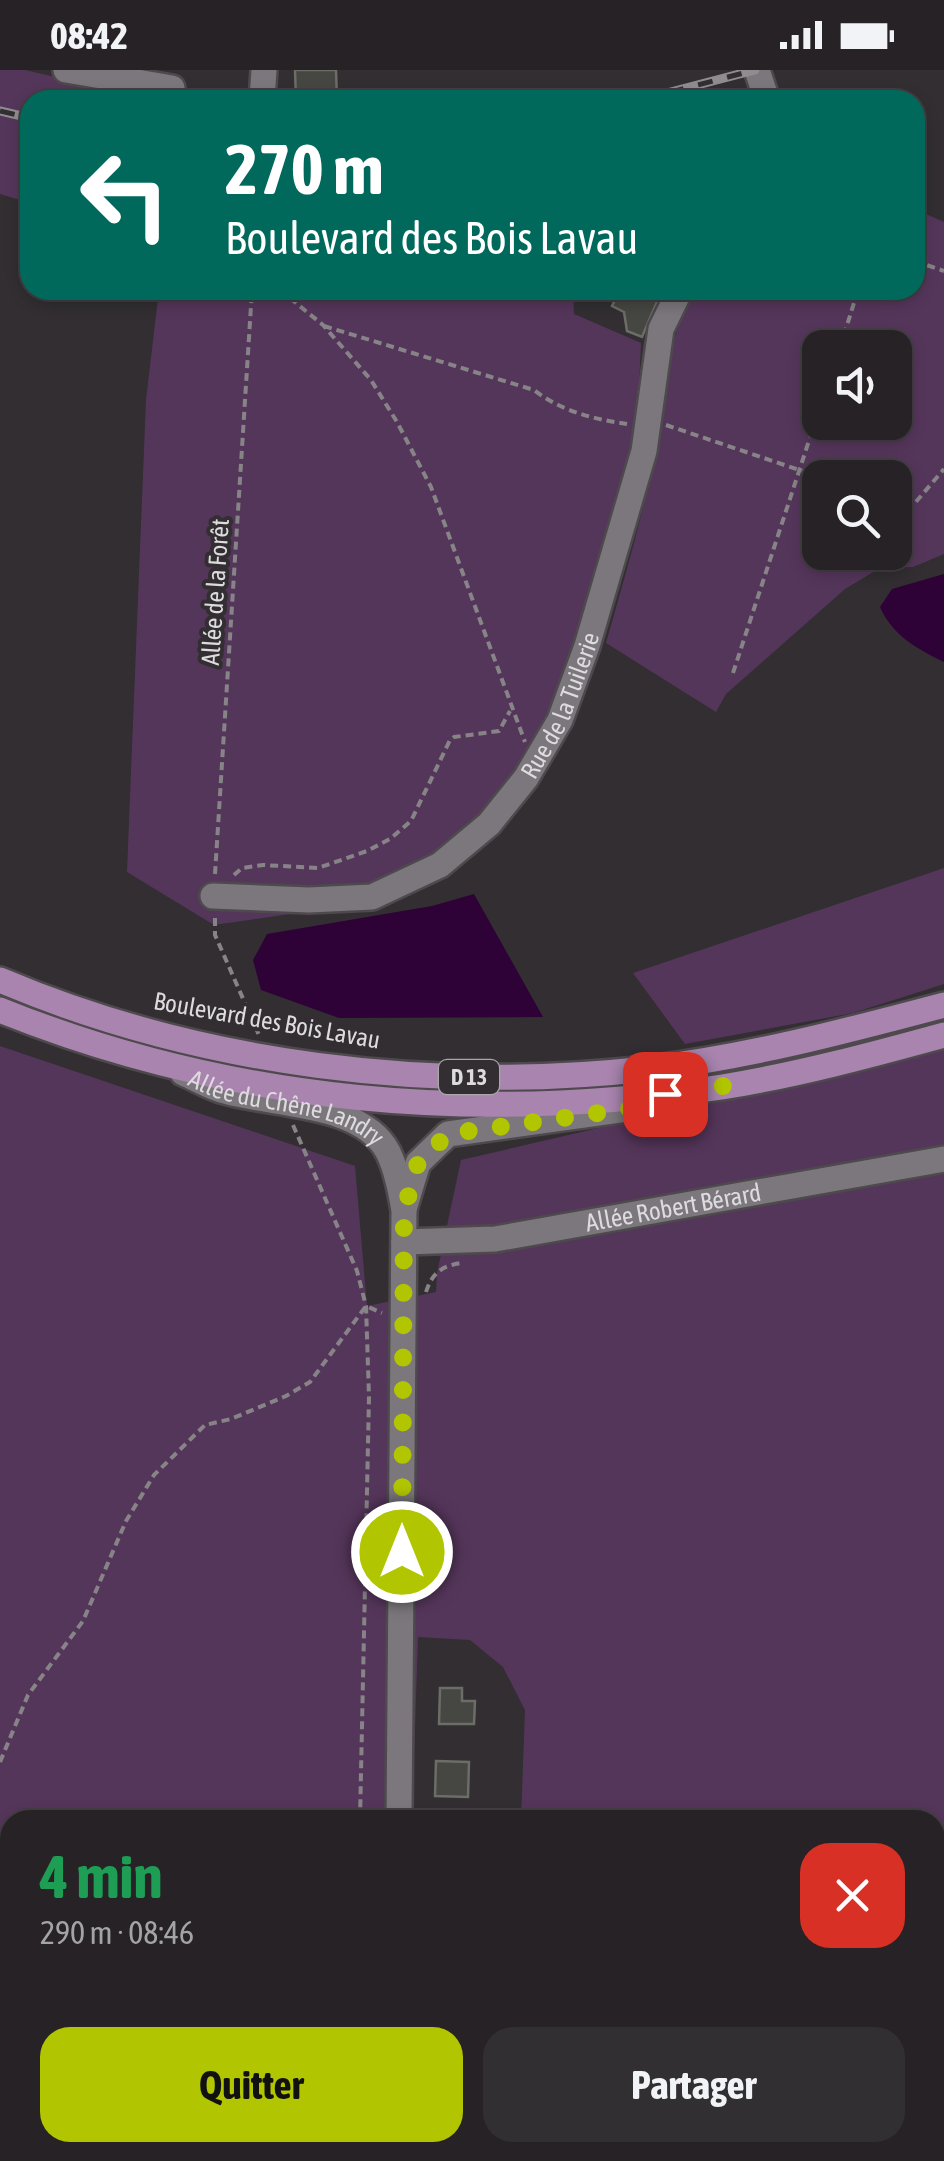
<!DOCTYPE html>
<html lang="fr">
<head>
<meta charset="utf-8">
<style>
  body { margin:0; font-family:"Asap Condensed",sans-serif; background:#322f32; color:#f1f3f6; height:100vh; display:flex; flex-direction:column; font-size:38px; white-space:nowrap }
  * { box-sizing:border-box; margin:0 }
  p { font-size:32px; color:#a4a4a7 }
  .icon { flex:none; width:55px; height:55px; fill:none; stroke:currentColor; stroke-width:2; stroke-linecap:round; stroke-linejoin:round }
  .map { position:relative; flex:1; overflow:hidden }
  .panel { position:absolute; left:0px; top:1740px; width:945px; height:352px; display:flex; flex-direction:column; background:#262226; border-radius:30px 30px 0 0; box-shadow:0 5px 15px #0003,0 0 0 2px #423f43 }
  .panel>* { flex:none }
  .top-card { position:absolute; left:20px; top:20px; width:905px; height:210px; border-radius:30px; box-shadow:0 5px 15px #0003,0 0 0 2px #423f43; background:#00695c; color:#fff; overflow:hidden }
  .fabs { position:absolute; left:802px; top:260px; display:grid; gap:20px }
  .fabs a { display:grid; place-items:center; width:110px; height:110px; border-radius:20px; background:#262226; box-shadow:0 5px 15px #0003,0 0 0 2px #423f43; font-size:50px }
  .pin { position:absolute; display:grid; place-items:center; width:85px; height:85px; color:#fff; margin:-42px; border-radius:20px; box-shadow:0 5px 15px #0006 }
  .me { position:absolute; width:110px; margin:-55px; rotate:0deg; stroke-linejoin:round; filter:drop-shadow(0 0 8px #0008) }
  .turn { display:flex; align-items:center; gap:35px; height:210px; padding:0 40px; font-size:45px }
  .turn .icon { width:130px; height:130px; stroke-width:2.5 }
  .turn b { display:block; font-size:70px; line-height:85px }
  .round { display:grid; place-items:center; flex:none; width:105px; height:105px; border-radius:30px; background:#322f32 }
  .overview { display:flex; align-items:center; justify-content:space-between; height:170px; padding:0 40px }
  h1 { font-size:60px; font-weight:700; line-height:75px; color:#1e9e55 }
  .button { display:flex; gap:20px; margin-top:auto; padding:20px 40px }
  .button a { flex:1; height:115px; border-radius:30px; background:#b1c500; color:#111; font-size:40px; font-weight:700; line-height:115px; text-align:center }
  .button a+a { background:#322f32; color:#f1f3f6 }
  .status { display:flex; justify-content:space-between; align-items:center; height:70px; padding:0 50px; background:#262226; direction:ltr }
  .status svg { height:28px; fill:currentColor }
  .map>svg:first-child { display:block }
</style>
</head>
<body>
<div class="status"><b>08:42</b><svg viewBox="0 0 49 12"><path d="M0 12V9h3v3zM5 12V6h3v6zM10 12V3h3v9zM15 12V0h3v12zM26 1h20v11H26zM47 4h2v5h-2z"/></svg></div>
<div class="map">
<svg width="944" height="2091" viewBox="0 0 944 2091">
  <rect width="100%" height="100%" fill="#322e32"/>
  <!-- green -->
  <path fill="#55365b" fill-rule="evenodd" d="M 0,0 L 25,0 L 156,30 L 30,30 L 30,133 L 0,124 Z
    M 915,139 L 944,152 L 944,484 L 913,497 L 880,498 L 845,519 L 726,624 L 716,642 L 606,573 C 625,506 645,438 658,370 C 668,317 666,267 695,220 L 915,220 ZM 820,278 L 895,278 L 895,352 L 820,352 ZM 820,408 L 895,408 L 895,482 L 820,482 Z
    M 159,220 L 573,220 L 574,244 L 641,273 L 636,381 L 599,503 L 533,699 L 394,829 L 214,855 L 127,802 L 146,330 Z
    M 944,798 L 944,914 L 853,943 L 685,974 L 633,903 Z
    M 0,976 L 355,1096 L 367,1236 L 436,1222 L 437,1203 L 461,1090 L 944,978 L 944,1946 L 935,1951 L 935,1750 L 521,1750 L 525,1640 L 503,1597 L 470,1570 L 418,1567 L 412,1750 L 10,1750 L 10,2071 L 0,2071 Z"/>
  <!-- water -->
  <path fill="#2f0237" d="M 944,504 L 944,592 C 917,579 892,565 880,537 L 892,519 Z
    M 474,824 L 543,947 L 339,948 L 261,920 L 253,890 L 267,864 L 432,836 Z"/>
  <!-- building -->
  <path fill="#464742" stroke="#6c6d67" stroke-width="2.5" d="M 295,0 L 336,0 L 337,30 L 296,30 Z
    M 620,220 L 662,220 L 642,267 L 627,261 L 624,242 L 612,236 Z
    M 440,1618 L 462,1618 L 462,1631 L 475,1631 L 474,1654 L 439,1654 Z
    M 436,1691 L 469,1692 L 468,1727 L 435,1726 Z"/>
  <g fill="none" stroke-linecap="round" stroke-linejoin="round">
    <defs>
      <g id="minor">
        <path d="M 66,0 L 172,18"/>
        <path d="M 757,0 L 767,30"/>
        <path d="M 262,30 L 264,0"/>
        <path id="s1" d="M 213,826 L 309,830 L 372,827 L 440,795 L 489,754 L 526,708 L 560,650 L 587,576 L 644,381 L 661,259 L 680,220"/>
        <path id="s2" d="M 183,1003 C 195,1008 206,1015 218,1019 C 266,1036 361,1030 388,1082 C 397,1100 401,1122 404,1141 L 399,1750"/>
        <path d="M 405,1136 L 418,1093 L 448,1064 L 634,1038"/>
        <path id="s3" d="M 404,1172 L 495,1169 L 944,1089"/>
        <path d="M 0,2035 L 10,2035"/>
        <path d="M 387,2091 L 387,2082"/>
        <path d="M 942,2091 L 944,2090"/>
      </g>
      <path id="major" d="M 0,910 C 200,995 431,1023 647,999 C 748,987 846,961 944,935
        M 0,940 C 231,1033 477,1054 722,1017 C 797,1005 871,985 944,965"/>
    </defs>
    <!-- minor casing -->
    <use href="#minor" stroke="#4d494d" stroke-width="30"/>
    <!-- major casing -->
    <use href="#major" stroke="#4d494d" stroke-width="30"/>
    <!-- path -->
    <path stroke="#878487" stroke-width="4" stroke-dasharray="8 5" stroke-linecap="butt" d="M 915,191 L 944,201
      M 280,220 L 323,255 L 371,310 L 397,352 L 431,417 L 525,672
      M 324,256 L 534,320 C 561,341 593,349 627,354
      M 840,278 L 858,220
      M 666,355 L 823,408
      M 895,434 L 909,440 L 944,399
      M 733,603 L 820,337
      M 215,804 L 252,220
      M 234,805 L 242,798 L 263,795 L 318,798 L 367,781 L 390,769 L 411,751 L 450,670 L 454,667 L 499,661 L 510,641
      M 215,848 L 215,865 L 259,965
      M 293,1055 L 357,1201 L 366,1236 L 369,1327 L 360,1750
      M 426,1222 C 432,1203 442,1196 461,1193
      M 0,1692 L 28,1625 L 83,1551 L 126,1451 L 154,1405 L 205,1355 L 231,1349 L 286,1326 L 310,1312 L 366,1236 L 382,1243
      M 359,2082 L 359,2091"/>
    <!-- minor -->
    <use href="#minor" stroke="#7b777c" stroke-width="25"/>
    <!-- major -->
    <use href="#major" stroke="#a884ae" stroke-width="25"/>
    <defs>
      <path id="rail" d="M 640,30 L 755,0
        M 0,41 L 30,48"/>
    </defs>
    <!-- rail casing -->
    <use href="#rail" stroke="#908d90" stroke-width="9"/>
    <!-- rail -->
    <use href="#rail" stroke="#322e32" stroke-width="5" stroke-dasharray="15" stroke-linecap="butt"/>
  </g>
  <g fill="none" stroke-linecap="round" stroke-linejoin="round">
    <!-- route -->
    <path stroke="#b1c500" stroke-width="18" stroke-dasharray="0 32.4" d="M 402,1482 L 404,1141 L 418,1093 L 448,1064 L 677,1032 L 723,1016 L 665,1024"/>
  </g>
  <g text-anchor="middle" stroke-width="8" stroke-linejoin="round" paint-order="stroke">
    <!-- shield labels -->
    <rect fill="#322e32" stroke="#aaa7aa" stroke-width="2.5" x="439" y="990" width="60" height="34" rx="8"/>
    <g font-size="22" font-weight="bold" fill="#dddbde">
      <text x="469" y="1015">D 13</text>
    </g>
    <!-- street labels -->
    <g font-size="25" fill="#dddbde" stroke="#322e32">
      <text transform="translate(215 522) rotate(-86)" y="9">Allée de la Forêt</text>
      <text dy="9" stroke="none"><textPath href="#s1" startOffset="438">Rue de la Tuilerie</textPath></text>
      <text transform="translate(267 950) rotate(10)" y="9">Boulevard des Bois Lavau</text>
      <text dy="9" stroke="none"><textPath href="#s2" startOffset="110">Allée du Chêne Landry</textPath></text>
      <text dy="9" stroke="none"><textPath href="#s3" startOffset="272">Allée Robert Bérard</textPath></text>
    </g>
  </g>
</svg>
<div class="fabs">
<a><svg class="icon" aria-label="sound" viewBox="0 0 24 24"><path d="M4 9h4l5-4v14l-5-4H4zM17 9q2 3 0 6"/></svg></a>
<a><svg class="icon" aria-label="search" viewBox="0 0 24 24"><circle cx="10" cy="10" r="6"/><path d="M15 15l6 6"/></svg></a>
</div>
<div class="pin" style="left:665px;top:1024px;background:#d93025"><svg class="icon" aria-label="arrive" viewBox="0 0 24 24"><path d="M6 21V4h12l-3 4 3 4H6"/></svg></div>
<svg class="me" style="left:402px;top:1482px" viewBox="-20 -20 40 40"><circle r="17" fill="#b1c500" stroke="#fff" stroke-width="3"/><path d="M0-11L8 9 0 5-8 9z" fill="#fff"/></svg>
<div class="top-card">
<div class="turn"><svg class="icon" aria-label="left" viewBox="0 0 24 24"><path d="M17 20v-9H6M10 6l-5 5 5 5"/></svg><div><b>270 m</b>Boulevard des Bois Lavau</div></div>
</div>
<section class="panel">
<div class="overview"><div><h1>4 min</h1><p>290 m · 08:46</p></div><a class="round" style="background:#d93025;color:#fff"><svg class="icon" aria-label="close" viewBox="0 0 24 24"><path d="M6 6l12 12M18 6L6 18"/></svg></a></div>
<div class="button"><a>Quitter</a><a>Partager</a></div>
</section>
</div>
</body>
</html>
